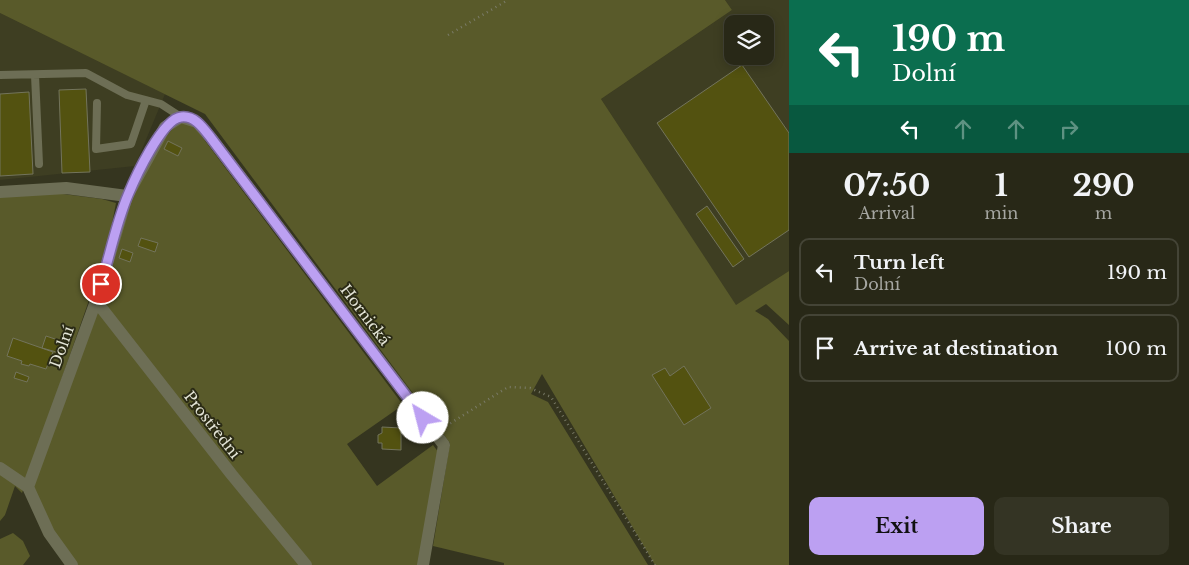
<!DOCTYPE html>
<html lang="en">
<head>
<meta charset="utf-8">
<style>
  body { margin:0; font-family:"Libre Baskerville",serif; background:#343424; color:#f1f3f6; height:100vh; display:flex; flex-direction:column; font-size:19px; white-space:nowrap }
  * { box-sizing:border-box; margin:0 }
  p { font-size:16px; color:#a5a6a1 }
  .icon { flex:none; width:28px; height:28px; fill:none; stroke:currentColor; stroke-width:2; stroke-linecap:round; stroke-linejoin:round }
  .map { position:relative; flex:1; overflow:hidden }
  .details { display:flex; flex-direction:column; background:#282817; width:400px }
  .details>* { flex:none }
  .guide { background:#0b6e4f; color:#fff; overflow:hidden }
  .controls { position:absolute; left:724px; top:15px; display:grid; gap:10px }
  .controls a { display:grid; place-items:center; width:50px; height:50px; border-radius:10px; background:#282817; box-shadow:0 2px 12px #0003,0 0 0 1px #444436; font-size:25px }
  .pin { position:absolute; display:grid; place-items:center; width:42px; height:42px; color:#fff; margin:-21px; border:2px solid #fff; border-radius:50%; box-shadow:0 1px 5px #0007 }
  .me { position:absolute; width:55px; margin:-28px; rotate:323deg; stroke-linejoin:round; filter:drop-shadow(0 0 4px #0008) }
  .turn { display:flex; align-items:center; gap:18px; height:105px; padding:0 20px; font-size:22px }
  .turn .icon { width:65px; height:65px; stroke-width:2.5 }
  .turn b { display:block; font-size:35px; line-height:42px }
  .lanes { display:flex; align-items:center; height:48px; padding:0 20px; background:#0003; justify-content:center; gap:25px; direction:ltr }
  .lanes .off { opacity:.35 }
  .eta { display:flex; justify-content:space-evenly; align-items:center; height:85px; text-align:center }
  .eta b { font-size:30px; font-weight:700; line-height:35px }
  .cta { display:flex; gap:10px; margin-top:auto; padding:10px 20px }
  .cta a { flex:1; height:58px; border-radius:10px; background:#bca0f2; color:#111; font-size:20px; font-weight:700; line-height:58px; text-align:center }
  .cta a+a { background:#343424; color:#f1f3f6 }
  ul { padding:0; list-style:none }
  li { display:flex; align-items:center; gap:15px; height:68px; margin:0 10px 8px; padding:0 10px; border:2px solid #444436; border-radius:10px }
  li div { flex:1 }
  li b { display:block; font-size:19px }
  li em { font-style:normal }
  main { display:flex; flex:1; min-height:0 }
  .map>svg:first-child { display:block }
</style>
</head>
<body>
<main>
<div class="map">
<svg width="789" height="565" viewBox="0 0 789 565">
  <rect width="100%" height="100%" fill="#35351f"/>
  <!-- built -->
  <path fill="#3e3e22" fill-rule="evenodd" d="M 725,0 L 789,0 L 789,271 L 736,306 L 601,99 L 732,10 ZM 732,24 L 765,24 L 765,56 L 732,56 Z
    M 0,13 L 165,94 L 135,166 L 0,180 Z"/>
  <!-- green -->
  <path fill="#595a2a" d="M 0,0 L 725,0 L 732,10 L 601,99 L 736,305 L 789,271 L 789,325 L 766,304 L 755,311 L 768,319 L 789,341 L 789,565 L 655,565 L 542,374 L 531,394 L 548,402 L 648,565 L 504,565 L 504,563 L 433,546 L 450,443 L 205,114 L 0,13 Z
    M 191,122 L 403,405 L 347,444 L 377,486 L 433,445 L 439,453 L 418,565 L 72,565 L 28,487 L 127,196 L 150,153 L 177,124 Z
    M 55,193 L 102,199 L 116,203 L 110,234 L 88,303 L 22,493 L 15,486 L 5,515 L 0,521 L 0,195 Z
    M 13,533 L 23,541 L 30,556 L 23,565 L 0,565 L 0,539 Z"/>
  <!-- building -->
  <path fill="#535210" stroke="#73745c" d="M 742,65 L 789,133 L 789,230 L 749,257 L 657,123 Z
    M 86,89 L 90,172 L 62,173 L 59,90 Z
    M 29,92 L 33,174 L 0,176 L 0,94 Z
    M 168,141 L 182,148 L 178,156 L 164,149 Z
    M 707,206 L 744,259 L 733,267 L 696,214 Z
    M 141,238 L 158,243 L 155,252 L 138,246 Z
    M 122,249 L 133,253 L 130,262 L 119,258 Z
    M 46,336 L 64,342 L 60,353 L 42,348 Z
    M 13,338 L 53,352 L 46,369 L 30,364 L 29,366 L 21,364 L 22,361 L 7,356 Z
    M 684,366 L 711,408 L 684,425 L 652,375 L 665,368 L 670,376 Z
    M 16,372 L 29,377 L 27,382 L 14,378 Z
    M 382,427 L 401,428 L 401,450 L 382,449 L 382,443 L 378,443 L 378,435 L 382,433 Z"/>
  <g fill="none" stroke-linecap="round" stroke-linejoin="round">
    <!-- path -->
    <path stroke="#7b7c69" stroke-width="2.5" stroke-dasharray="1 4" stroke-linecap="butt" d="M 448,35 L 508,0
      M 446,426 L 508,387 L 530,388 L 551,397 L 655,565"/>
    <!-- service -->
    <path stroke="#6d6e55" stroke-width="8" d="M 0,75 L 86,73 L 127,95 L 161,104 L 181,117
      M 35,75 L 39,164
      M 97,103 L 96,149 L 131,144 L 146,100"/>
    <!-- minor -->
    <path stroke="#6d6e55" stroke-width="12" d="M 0,192 L 66,188 L 127,196
      M 96,301 L 232,475 L 306,565
      M 0,468 L 28,487
      M 72,565 L 49,533 L 28,487 L 96,301 L 127,196 L 165,127 L 181,117 L 197,122 L 211,138 L 444,445 L 423,565"/>
  </g>
  <g fill="none" stroke-linecap="round" stroke-linejoin="round">
    <defs>
      <path id="route" d="M 101,284 C 110,255 116,223 128,195 C 135,178 162,119 181,117 C 195,115 204,129 211,138 L 423,418"/>
    </defs>
    <!-- route casing -->
    <use href="#route" stroke="#7a689d" stroke-width="12"/>
    <!-- route -->
    <use href="#route" stroke="#bca0f2" stroke-width="9"/>
  </g>
  <g text-anchor="middle" stroke-width="4" stroke-linejoin="round" paint-order="stroke">
    <!-- street labels -->
    <g font-size="15" fill="#e4e5d7" stroke="#2b2b15">
      <text transform="translate(365 315) rotate(53)" y="5">Hornická</text>
      <text transform="translate(62 347) rotate(-70)" y="5">Dolní</text>
      <text transform="translate(212 425) rotate(52)" y="5">Prostřední</text>
    </g>
  </g>
</svg>
<div class="controls">
<a><svg class="icon" aria-label="layers" viewBox="0 0 24 24"><path d="M12 4l9 5-9 5-9-5zM3 14l9 5 9-5"/></svg></a>
</div>
<div class="pin" style="left:101px;top:284px;background:#d93025"><svg class="icon" aria-label="arrive" viewBox="0 0 24 24"><path d="M6 21V4h12l-3 4 3 4H6"/></svg></div>
<svg class="me" style="left:423px;top:418px" viewBox="-20 -20 40 40"><circle r="19" fill="#fff"/><path d="M0-13L10 11 0 6-10 11z" fill="#bca0f2"/></svg>
</div>
<section class="details">
<div class="guide">
<div class="turn"><svg class="icon" aria-label="left" viewBox="0 0 24 24"><path d="M17 20v-9H6M10 6l-5 5 5 5"/></svg><div><b>190 m</b>Dolní</div></div>
<div class="lanes"><svg class="icon" aria-label="left" viewBox="0 0 24 24"><path d="M17 20v-9H6M10 6l-5 5 5 5"/></svg><svg class="icon off" aria-label="ahead" viewBox="0 0 24 24"><path d="M12 20V5M6 11l6-6 6 6"/></svg><svg class="icon off" aria-label="ahead" viewBox="0 0 24 24"><path d="M12 20V5M6 11l6-6 6 6"/></svg><svg class="icon off" aria-label="right" viewBox="0 0 24 24"><path d="M7 20v-9h11M14 6l5 5-5 5"/></svg></div>
</div>
<div class="eta">
<div><b>07:50</b><p>Arrival</p></div>
<div><b>1</b><p>min</p></div>
<div><b>290</b><p>m</p></div>
</div>
<ul>
<li><svg class="icon" aria-label="left" viewBox="0 0 24 24"><path d="M17 20v-9H6M10 6l-5 5 5 5"/></svg><div><b>Turn left</b><p>Dolní</p></div><em>190 m</em></li>
<li><svg class="icon" aria-label="arrive" viewBox="0 0 24 24"><path d="M6 21V4h12l-3 4 3 4H6"/></svg><div><b>Arrive at destination</b></div><em>100 m</em></li>
</ul>
<div class="cta"><a>Exit</a><a>Share</a></div>
</section>
</main>
</body>
</html>
